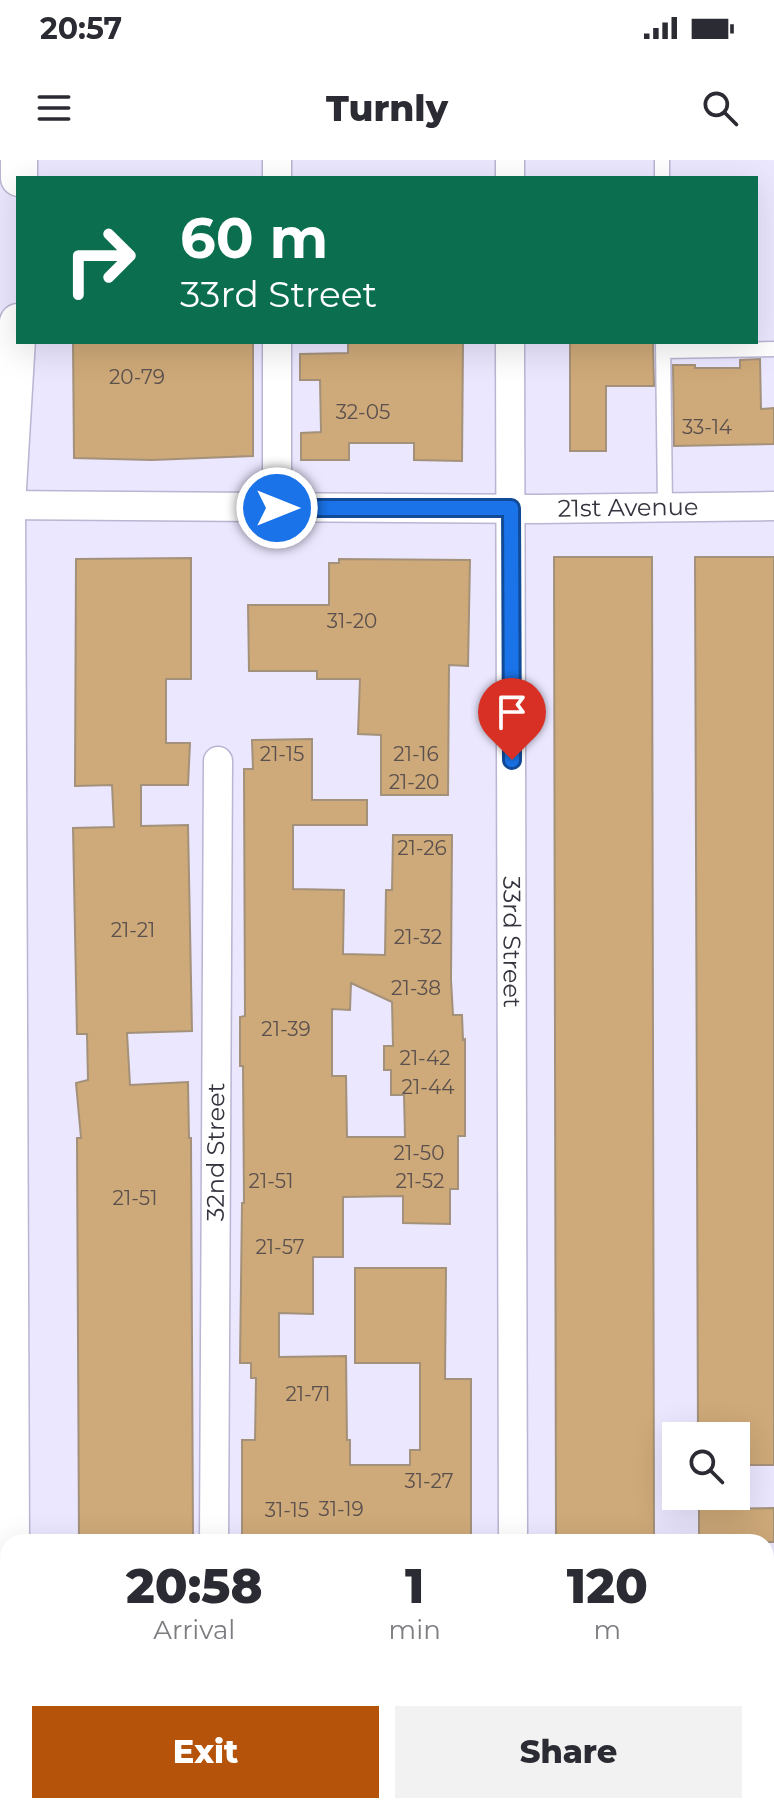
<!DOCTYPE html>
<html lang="en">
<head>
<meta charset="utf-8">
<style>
  body { margin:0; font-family:Montserrat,sans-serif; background:#f2f2f3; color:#2b2b33; height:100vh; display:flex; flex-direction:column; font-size:30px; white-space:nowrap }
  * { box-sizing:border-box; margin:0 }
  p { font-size:26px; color:#7c7c81 }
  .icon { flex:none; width:44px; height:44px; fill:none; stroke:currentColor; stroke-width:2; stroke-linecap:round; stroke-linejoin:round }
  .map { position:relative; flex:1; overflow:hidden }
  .panel { position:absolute; left:0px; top:1374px; width:774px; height:280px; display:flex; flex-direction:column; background:#fff; border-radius:24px 24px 0 0; box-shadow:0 8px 32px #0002 }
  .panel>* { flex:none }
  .hud { position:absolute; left:16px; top:16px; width:742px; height:168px; border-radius:0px; box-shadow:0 8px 32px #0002; background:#0b6e4f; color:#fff; overflow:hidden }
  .buttons { position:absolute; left:662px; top:1262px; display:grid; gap:16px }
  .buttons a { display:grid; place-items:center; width:88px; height:88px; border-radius:0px; background:#fff; box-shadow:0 8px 32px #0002; font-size:40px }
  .pin { position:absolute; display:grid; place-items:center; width:68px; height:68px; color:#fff; margin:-82px -34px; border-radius:50% 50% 50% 0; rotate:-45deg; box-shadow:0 0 8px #0007 }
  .pin .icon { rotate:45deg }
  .me { position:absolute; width:88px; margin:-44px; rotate:90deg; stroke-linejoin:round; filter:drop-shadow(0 0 6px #0008) }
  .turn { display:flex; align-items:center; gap:28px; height:168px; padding:0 32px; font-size:36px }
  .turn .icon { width:104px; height:104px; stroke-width:2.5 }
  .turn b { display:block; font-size:56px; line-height:68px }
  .eta { display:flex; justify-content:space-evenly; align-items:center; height:136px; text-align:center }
  .eta b { font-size:48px; font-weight:800; line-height:56px }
  .cta { display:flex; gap:16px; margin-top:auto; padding:16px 32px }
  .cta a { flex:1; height:92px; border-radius:0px; background:#b45309; color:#fff; font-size:32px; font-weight:800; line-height:92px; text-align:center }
  .cta a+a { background:#f2f2f3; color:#2b2b33 }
  .status { display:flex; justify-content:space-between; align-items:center; height:56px; padding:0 40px; background:#fff; direction:ltr }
  .status svg { height:22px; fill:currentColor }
  header { display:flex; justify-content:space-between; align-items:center; height:104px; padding:0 32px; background:#fff; font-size:36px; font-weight:800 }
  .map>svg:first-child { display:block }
</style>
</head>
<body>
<div class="status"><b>20:57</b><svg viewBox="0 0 49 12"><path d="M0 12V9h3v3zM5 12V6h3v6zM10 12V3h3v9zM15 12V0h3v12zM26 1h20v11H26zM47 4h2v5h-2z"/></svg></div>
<header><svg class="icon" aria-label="menu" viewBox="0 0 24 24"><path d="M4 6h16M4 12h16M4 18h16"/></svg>Turnly<svg class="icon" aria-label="search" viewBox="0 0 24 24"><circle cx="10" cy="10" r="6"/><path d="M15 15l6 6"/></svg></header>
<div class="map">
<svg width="774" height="1654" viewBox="0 0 774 1654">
  <rect width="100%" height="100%" fill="#eae7ff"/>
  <!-- building -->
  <path fill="#cea979" stroke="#a4917a" stroke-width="2" fill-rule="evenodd" d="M 73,182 L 253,182 L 253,296 L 152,300 L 74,298 Z
    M 348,182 L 463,182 L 462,301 L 414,300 L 414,283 L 349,283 L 349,300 L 301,300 L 301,273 L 321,272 L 320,220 L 300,220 L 300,194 L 348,193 Z
    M 570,182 L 653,183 L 654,226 L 606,226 L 606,291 L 570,291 Z
    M 760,199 L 761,249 L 774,248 L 774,284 L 674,286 L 673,205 L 695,205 L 695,208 L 740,208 L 740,200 Z
    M 554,397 L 652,397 L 654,1382 L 556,1382 Z
    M 695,397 L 774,397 L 774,1305 L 736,1305 L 736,1276 L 698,1276 Z
    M 191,398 L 191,519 L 166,519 L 166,583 L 190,583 L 188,625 L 141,625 L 141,666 L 188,665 L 192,871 L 127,873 L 130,925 L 188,922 L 189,978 L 191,978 L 193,1382 L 79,1382 L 77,978 L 81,978 L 76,923 L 88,920 L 87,874 L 77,874 L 73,668 L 114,667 L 112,625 L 75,626 L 76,399 Z
    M 339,399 L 470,400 L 468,506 L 449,505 L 448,635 L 381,635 L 381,575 L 358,574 L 360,519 L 317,519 L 317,511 L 249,511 L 248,445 L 329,445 L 329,403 L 339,403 Z
    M 312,579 L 312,640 L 367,640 L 367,665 L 293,665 L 293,729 L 344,730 L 343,794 L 385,795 L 386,730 L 392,730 L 393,675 L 452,675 L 451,820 L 453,855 L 462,855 L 463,880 L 465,879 L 465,976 L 458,976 L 458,1029 L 450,1029 L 450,1064 L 403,1063 L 403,1036 L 343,1037 L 343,1097 L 313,1097 L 313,1154 L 279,1153 L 279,1197 L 346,1196 L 347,1280 L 350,1280 L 350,1305 L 410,1305 L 410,1290 L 420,1290 L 420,1203 L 355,1203 L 355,1108 L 446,1108 L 445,1219 L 471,1219 L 471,1382 L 242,1382 L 242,1280 L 255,1280 L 256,1218 L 251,1218 L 251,1203 L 240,1203 L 242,1043 L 244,1043 L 243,906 L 240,906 L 240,857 L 245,856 L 244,609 L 253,609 L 252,580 ZM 351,823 L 392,842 L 393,886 L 384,886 L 384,910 L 391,910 L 391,935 L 404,935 L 405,977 L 347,977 L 346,916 L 332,916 L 332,849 L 350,850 Z
    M 774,1348 L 774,1382 L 699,1382 L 699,1349 Z"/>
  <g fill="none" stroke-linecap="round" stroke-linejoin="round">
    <defs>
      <path id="service" d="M 662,0 L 662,18
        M 663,182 L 665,347
        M 663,191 L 774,189"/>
      <g id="minor">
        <path d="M 277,0 L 277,18"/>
        <path d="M 510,0 L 510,18"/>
        <path id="s1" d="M 510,182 L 513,1382"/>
        <path id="s2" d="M 0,345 L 538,349 L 774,346"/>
        <path d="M 277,348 L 277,182"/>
        <path id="s3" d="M 214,1382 L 218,601"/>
        <path d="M 514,1646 L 514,1654"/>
      </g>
      <path id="tertiary" d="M 19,18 L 19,0
        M 11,1382 L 7,345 L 18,162
        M 0,1445 L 8,1445
        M 766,1445 L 774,1445
        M 17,1646 L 17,1654"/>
    </defs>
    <!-- service casing -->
    <use href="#service" stroke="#b9b5d2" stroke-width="17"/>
    <!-- minor casing -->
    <use href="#minor" stroke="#b9b5d2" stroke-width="31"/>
    <!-- tertiary casing -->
    <use href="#tertiary" stroke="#b9b5d2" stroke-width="39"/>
    <!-- service -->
    <use href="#service" stroke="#fff" stroke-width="14"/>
    <!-- minor -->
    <use href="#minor" stroke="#fff" stroke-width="28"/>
    <!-- tertiary -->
    <use href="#tertiary" stroke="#fff" stroke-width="36"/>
  </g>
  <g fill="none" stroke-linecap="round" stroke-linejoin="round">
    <defs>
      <path id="route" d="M 277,348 L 511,348 L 512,600"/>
    </defs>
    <!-- route casing -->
    <use href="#route" stroke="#114b97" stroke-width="20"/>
    <!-- route -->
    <use href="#route" stroke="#1a73e8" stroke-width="14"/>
  </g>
  <g text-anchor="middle" stroke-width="8" stroke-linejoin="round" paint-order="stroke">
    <!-- number labels -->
    <g font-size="20" fill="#5a504d">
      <text x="137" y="224">20-79</text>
      <text x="363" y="259">32-05</text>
      <text x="707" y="274">33-14</text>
      <text x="352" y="468">31-20</text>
      <text x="282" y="601">21-15</text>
      <text x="416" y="601">21-16</text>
      <text x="414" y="629">21-20</text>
      <text x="422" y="695">21-26</text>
      <text x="133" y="777">21-21</text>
      <text x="418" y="784">21-32</text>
      <text x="416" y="835">21-38</text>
      <text x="286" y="876">21-39</text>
      <text x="425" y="905">21-42</text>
      <text x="428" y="934">21-44</text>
      <text x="419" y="1000">21-50</text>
      <text x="271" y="1028">21-51</text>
      <text x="420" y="1028">21-52</text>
      <text x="135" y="1045">21-51</text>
      <text x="280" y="1094">21-57</text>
      <text x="308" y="1241">21-71</text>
      <text x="429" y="1328">31-27</text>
      <text x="341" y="1356">31-19</text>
      <text x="287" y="1357">31-15</text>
    </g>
    <!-- street labels -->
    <g font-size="24" fill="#34333e" stroke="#f7f7fd">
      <text dy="8" stroke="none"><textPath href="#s2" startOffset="628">21st Avenue</textPath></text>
      <text dy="8" stroke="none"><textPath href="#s1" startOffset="600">33rd Street</textPath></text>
      <text dy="8" stroke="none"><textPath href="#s3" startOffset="390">32nd Street</textPath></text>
    </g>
  </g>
</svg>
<div class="buttons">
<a><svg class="icon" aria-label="search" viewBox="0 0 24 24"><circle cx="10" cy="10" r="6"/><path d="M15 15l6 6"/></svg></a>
</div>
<div class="pin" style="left:512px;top:600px;background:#d93025"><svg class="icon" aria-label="arrive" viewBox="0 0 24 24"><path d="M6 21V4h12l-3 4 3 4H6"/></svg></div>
<svg class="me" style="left:277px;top:348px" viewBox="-20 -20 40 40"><circle r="17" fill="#1a73e8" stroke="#fff" stroke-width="3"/><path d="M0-11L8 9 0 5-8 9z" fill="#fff"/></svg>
<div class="hud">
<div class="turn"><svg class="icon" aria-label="right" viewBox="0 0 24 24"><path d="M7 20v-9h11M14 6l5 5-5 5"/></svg><div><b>60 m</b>33rd Street</div></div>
</div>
<section class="panel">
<div class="eta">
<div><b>20:58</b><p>Arrival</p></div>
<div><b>1</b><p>min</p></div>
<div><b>120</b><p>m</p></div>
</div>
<div class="cta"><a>Exit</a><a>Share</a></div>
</section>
</div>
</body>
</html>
